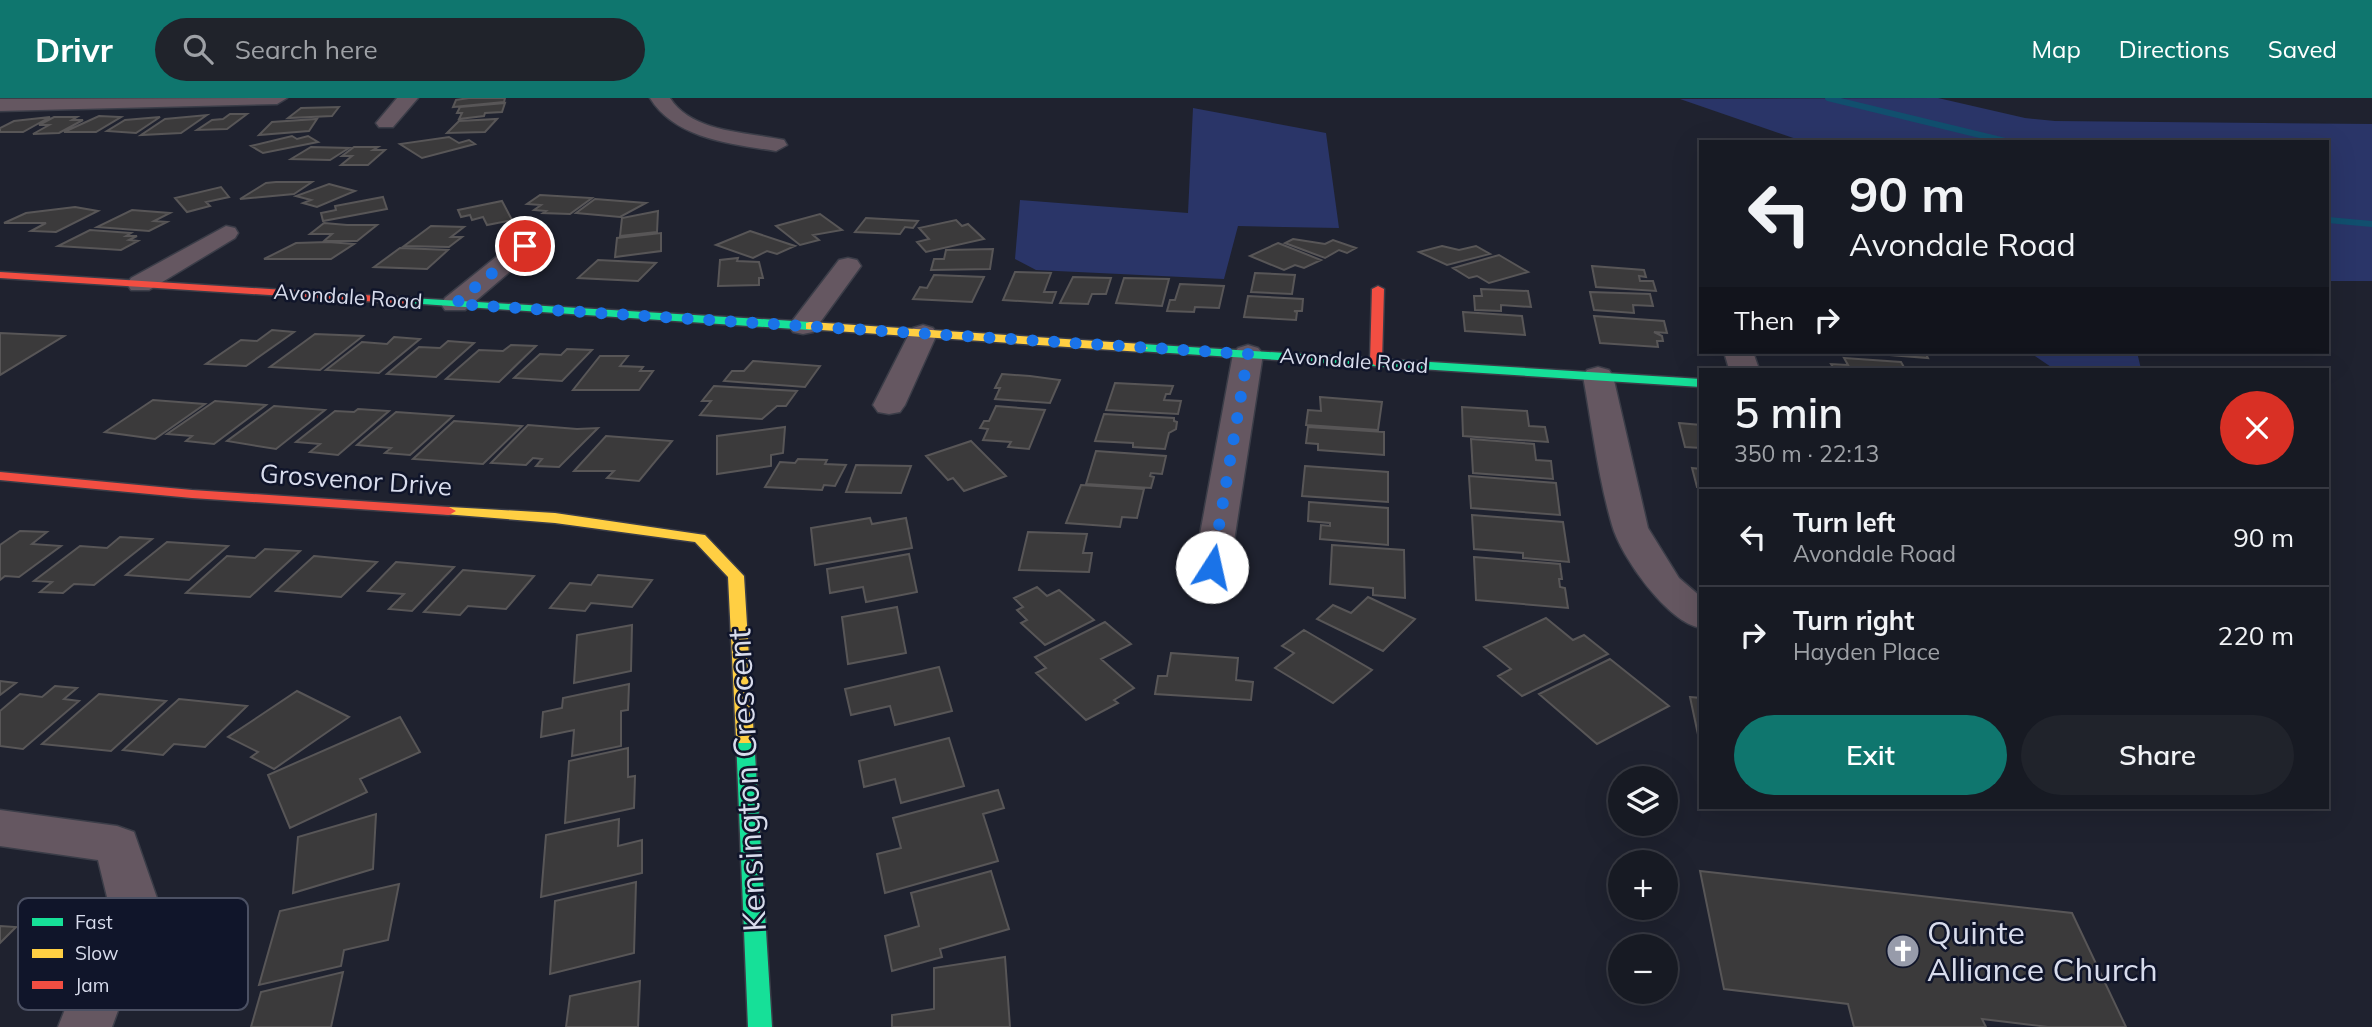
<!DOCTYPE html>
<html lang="en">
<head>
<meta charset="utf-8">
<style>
  body { margin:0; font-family:Mulish,sans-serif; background:#20232b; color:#f1f3f6; height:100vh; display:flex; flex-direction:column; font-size:26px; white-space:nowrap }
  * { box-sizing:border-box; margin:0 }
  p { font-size:23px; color:#9ea1a6 }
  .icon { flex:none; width:38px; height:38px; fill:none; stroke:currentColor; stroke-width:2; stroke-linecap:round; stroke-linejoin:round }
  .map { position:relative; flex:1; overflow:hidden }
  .side { position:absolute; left:1699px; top:270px; width:630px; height:441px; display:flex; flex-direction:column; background:#171a23; border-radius:0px; box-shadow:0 7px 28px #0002,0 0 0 2px #363841 }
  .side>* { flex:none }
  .banner { position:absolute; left:1699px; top:42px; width:630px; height:214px; border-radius:0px; box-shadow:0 7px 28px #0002,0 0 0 2px #363841; background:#171a23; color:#f1f3f6; overflow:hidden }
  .buttons { position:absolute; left:1608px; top:668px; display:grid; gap:14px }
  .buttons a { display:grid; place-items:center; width:70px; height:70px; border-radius:50%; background:#171a23; box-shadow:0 7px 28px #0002,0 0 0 2px #363841; font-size:35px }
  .pin { position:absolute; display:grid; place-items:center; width:60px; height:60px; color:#fff; margin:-30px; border:4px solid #fff; border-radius:50%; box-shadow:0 2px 7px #0007 }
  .me { position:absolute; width:77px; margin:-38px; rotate:10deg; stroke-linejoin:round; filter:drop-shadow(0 0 5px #0008) }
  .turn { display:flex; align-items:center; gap:24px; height:147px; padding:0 35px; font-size:32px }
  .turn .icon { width:91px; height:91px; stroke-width:2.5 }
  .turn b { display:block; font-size:49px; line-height:60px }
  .then { display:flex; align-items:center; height:66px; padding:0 35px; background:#0003; gap:14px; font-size:26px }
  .round { display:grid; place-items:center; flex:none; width:74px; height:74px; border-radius:37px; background:#20232b }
  .summary { display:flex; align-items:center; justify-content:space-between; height:119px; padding:0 35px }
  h1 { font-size:42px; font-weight:600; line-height:52px }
  .button { display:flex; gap:14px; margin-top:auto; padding:14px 35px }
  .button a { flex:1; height:80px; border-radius:42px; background:#0f766e; color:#fff; font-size:28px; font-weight:600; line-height:80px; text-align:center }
  .button a+a { background:#20232b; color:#f1f3f6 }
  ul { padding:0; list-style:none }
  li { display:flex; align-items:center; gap:21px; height:98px; padding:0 35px; border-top:2px solid #363841 }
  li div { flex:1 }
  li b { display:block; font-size:26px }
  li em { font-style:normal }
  header { display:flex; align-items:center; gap:42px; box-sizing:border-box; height:98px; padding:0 35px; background:#0f766e; color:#fff }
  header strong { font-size:33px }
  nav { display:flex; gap:38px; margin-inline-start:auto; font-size:24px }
  .search { width:490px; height:63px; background:#20232b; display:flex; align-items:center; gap:18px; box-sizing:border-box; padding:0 24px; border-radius:38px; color:#9ea1a6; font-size:26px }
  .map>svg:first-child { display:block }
</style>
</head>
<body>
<header>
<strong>Drivr</strong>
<div class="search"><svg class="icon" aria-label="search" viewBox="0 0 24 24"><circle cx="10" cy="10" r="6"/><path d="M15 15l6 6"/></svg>Search here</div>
<nav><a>Map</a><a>Directions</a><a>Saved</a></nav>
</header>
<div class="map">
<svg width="2372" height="929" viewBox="0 0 2372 929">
  <rect width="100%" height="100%" fill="#1f222f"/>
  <!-- green -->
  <path fill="#2a3568" d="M 1938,0 L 2025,20 L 2055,23 L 2372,26 L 2372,183 L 2328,183 L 2328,44 L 1805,44 L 1680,1 Z
    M 1193,10 L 1326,35 L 1339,130 L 1238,128 L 1224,181 L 1036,172 L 1015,161 L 1020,102 L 1188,115 Z
    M 2029,254 L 2137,254 L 2141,271 L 2054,271 Z"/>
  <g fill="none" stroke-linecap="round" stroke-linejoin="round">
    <!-- stream -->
    <path stroke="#114f6e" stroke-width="6" d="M 1828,0 L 2009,44
      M 2328,122 L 2372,126"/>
  </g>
  <!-- building -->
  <path fill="#3b3a3b" stroke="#585657" stroke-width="2" d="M 505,0 L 504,4 L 453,9 L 456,2 L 469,0 Z
    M 505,5 L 502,14 L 485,15 L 484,18 L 459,21 L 462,15 L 457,15 L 460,9 Z
    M 339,9 L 332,18 L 288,20 L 301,10 Z
    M 230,16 L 247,16 L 227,31 L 197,32 L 212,22 L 223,21 Z
    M 207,17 L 181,35 L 141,37 L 165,21 Z
    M 99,18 L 121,19 L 96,34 L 64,34 Z
    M 50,19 L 23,34 L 0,34 L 0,30 L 14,23 Z
    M 54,19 L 77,19 L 72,22 L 83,22 L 59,35 L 33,36 L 49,27 L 39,27 Z
    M 160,19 L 136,35 L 107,33 L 125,22 Z
    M 317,21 L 309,33 L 259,37 L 272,24 Z
    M 497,21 L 485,34 L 447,35 L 459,23 Z
    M 292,38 L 297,41 L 308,38 L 318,44 L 263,55 L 251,48 Z
    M 449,39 L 459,45 L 469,42 L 475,46 L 422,60 L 400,46 Z
    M 311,49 L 349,50 L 330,62 L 291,61 Z
    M 354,49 L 378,49 L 373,52 L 385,52 L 368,67 L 341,67 L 352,58 L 342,58 Z
    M 276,84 L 312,84 L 294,96 L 240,101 L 266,85 Z
    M 329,86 L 355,93 L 317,109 L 303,105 L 311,102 L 296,98 Z
    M 221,89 L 229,99 L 206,104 L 210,108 L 187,114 L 175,100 Z
    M 540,97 L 592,100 L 570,116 L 543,115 L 546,113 L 534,112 L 541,107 L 527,106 Z
    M 383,99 L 387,111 L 323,123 L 321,115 L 336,112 L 335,108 Z
    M 595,101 L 646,105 L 620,119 L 576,115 Z
    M 502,103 L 512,122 L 487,127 L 483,119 L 472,122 L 470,117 L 461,119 L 458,112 Z
    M 75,109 L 98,113 L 56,134 L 31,133 L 46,125 L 4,125 L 26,115 Z
    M 132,112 L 170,115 L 154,123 L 167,124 L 149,133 L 97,129 Z
    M 658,113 L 657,134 L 620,138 L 622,120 Z
    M 820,116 L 842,132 L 813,137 L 819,142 L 800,147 L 776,128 Z
    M 866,120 L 918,123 L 913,130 L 905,129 L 900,136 L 855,134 Z
    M 956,122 L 962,128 L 968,126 L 984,141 L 926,154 L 917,144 L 929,141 L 919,130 Z
    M 324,125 L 347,127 L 377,127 L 357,143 L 324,143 L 332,136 L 310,136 Z
    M 431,128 L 464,129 L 451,139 L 462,139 L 449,149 L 404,148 Z
    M 90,132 L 131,135 L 126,138 L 137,138 L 129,142 L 138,143 L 121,152 L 58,148 Z
    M 750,133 L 795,148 L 777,156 L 767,153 L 753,160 L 716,147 Z
    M 661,135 L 661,153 L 615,159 L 617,140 Z
    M 1293,141 L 1325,146 L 1333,142 L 1356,150 L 1347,155 L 1339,152 L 1325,160 L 1285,145 Z
    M 328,144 L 354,146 L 331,161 L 264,161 L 296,145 Z
    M 1278,145 L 1321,162 L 1304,170 L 1295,167 L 1284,172 L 1250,158 Z
    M 1442,148 L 1459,152 L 1476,148 L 1490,156 L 1447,167 L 1419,154 Z
    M 400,150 L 448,152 L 427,171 L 374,169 Z
    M 993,151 L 990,171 L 931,172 L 934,161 L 944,161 L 946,152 Z
    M 1499,157 L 1528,174 L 1489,185 L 1477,178 L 1469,180 L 1453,170 Z
    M 738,160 L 737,163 L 759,164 L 763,180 L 759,180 L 759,187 L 718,188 L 720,162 Z
    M 598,162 L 656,165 L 638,183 L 578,180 Z
    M 1592,168 L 1644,172 L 1646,179 L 1639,178 L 1640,183 L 1653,183 L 1656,193 L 1596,189 Z
    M 1015,174 L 1051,175 L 1044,194 L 1056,194 L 1052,205 L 1003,202 Z
    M 1255,175 L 1295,177 L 1292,196 L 1251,194 Z
    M 934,177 L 984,179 L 972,204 L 913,201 L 920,189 L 927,190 Z
    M 1073,179 L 1111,180 L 1106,196 L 1092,196 L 1088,206 L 1060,205 Z
    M 1124,180 L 1169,181 L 1162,208 L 1116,205 Z
    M 1180,186 L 1224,188 L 1219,210 L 1195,209 L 1194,214 L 1167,213 L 1170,202 L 1175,202 Z
    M 1481,191 L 1528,193 L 1531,209 L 1501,207 L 1501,213 L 1475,212 L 1474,198 L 1482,198 Z
    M 1590,194 L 1650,196 L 1653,208 L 1633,207 L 1634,215 L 1594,212 Z
    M 1248,198 L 1303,201 L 1302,213 L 1294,213 L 1297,214 L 1296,222 L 1244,219 Z
    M 1463,214 L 1522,218 L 1525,237 L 1465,233 Z
    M 1594,218 L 1664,223 L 1667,235 L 1654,234 L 1662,238 L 1663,243 L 1657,243 L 1658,249 L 1600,245 Z
    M 272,232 L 294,234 L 246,268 L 206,266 L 241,242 L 257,243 Z
    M 0,235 L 64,238 L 0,277 Z
    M 315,236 L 363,238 L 320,272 L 270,269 Z
    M 394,239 L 420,241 L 379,275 L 326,272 L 362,244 L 387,246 Z
    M 448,243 L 474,245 L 436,279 L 387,276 L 419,249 L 440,250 Z
    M 511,247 L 536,248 L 499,284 L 446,281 L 479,252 L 503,253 Z
    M 567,251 L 592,252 L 562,283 L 514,280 L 540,256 L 561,257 Z
    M 1865,254 L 1925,254 L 1928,260 L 1865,255 Z
    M 600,258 L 628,258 L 620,268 L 643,269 L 640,273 L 653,273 L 639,292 L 573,292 Z
    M 1844,260 L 1901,264 L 1905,271 L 1834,271 L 1831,266 L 1848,267 Z
    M 753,263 L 820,268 L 805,289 L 724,283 L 732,273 L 744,273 Z
    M 1002,276 L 1030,278 L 1060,282 L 1050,305 L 995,301 L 1000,290 L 995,290 Z
    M 1115,285 L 1173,288 L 1170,296 L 1166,296 L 1164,302 L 1181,303 L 1178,316 L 1106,312 Z
    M 714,288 L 797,293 L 786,308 L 777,308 L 762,321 L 700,317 L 711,303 L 702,303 Z
    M 1320,299 L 1382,304 L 1378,332 L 1306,327 L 1308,312 L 1321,313 Z
    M 153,302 L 205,306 L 155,341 L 105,334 Z
    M 215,303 L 266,307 L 214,346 L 186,343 L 192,338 L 167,336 Z
    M 274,308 L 325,312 L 276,351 L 227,343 Z
    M 996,308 L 1045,312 L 1029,351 L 1008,349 L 1011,344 L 983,342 L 988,331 L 980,330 L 984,323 L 989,323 Z
    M 1462,309 L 1527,313 L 1529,328 L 1545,329 L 1548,344 L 1463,338 Z
    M 358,311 L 389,313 L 338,357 L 310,354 L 320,346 L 296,344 L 335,313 L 354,314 Z
    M 396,314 L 453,318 L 410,357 L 385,355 L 391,350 L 357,347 Z
    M 1104,316 L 1174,320 L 1174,323 L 1177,324 L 1176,331 L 1169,335 L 1165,351 L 1133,349 L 1133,345 L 1095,343 Z
    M 454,323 L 522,328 L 483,366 L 413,361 Z
    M 1679,325 L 1701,327 L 1701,350 L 1685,349 Z
    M 528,327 L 577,331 L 598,330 L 559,369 L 536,368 L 542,361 L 533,360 L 526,367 L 491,365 Z
    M 785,329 L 783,355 L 771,357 L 771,368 L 717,376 L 717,338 Z
    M 1308,329 L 1384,334 L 1384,357 L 1318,352 L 1318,346 L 1306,345 Z
    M 606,338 L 672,343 L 639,383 L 607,380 L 614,373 L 574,373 Z
    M 1471,341 L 1534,346 L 1536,362 L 1551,363 L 1553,381 L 1473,375 Z
    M 971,343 L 1006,378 L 964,393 L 953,380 L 948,382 L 926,358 Z
    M 1096,353 L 1166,358 L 1162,376 L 1151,375 L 1150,378 L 1154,379 L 1151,390 L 1086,386 Z
    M 798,361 L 827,362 L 825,366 L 846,367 L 835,388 L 824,387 L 822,392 L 765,389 L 780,364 L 795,365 Z
    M 856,367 L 911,368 L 901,395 L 846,394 Z
    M 1305,368 L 1388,374 L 1388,404 L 1302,398 Z
    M 1692,370 L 1701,371 L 1701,389 L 1697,389 Z
    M 1469,378 L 1556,385 L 1560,417 L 1471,410 Z
    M 1081,387 L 1144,391 L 1137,420 L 1122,419 L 1120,429 L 1066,425 Z
    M 1309,404 L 1388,410 L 1388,447 L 1320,441 L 1321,427 L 1330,428 L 1330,425 L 1308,423 Z
    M 1472,417 L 1563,424 L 1569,464 L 1523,460 L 1523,455 L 1474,451 Z
    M 870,420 L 872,426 L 906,420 L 912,450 L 815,467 L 811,430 Z
    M 20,433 L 47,434 L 32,446 L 61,448 L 19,479 L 5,478 L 0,482 L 0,447 Z
    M 1028,434 L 1087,436 L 1083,455 L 1092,455 L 1089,474 L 1019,472 Z
    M 120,439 L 152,441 L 94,487 L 74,486 L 63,495 L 40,494 L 52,484 L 34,483 L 80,448 L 107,450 Z
    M 167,444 L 228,448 L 189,482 L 126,477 Z
    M 1332,447 L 1404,452 L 1405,500 L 1373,497 L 1373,490 L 1330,486 Z
    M 265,451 L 300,453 L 250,499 L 186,495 L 227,458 L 255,460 Z
    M 909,456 L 917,494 L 866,504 L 863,489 L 830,495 L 827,471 Z
    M 314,458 L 377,464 L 341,499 L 276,493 Z
    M 1474,459 L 1560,466 L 1562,481 L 1559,481 L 1560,489 L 1565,490 L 1568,510 L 1476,502 Z
    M 396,464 L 454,469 L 412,513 L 389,511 L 404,496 L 368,493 Z
    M 463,472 L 534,478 L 506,511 L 468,508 L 460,517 L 424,514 Z
    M 598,477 L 652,482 L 632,509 L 591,505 L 585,513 L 550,510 L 570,485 L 591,487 Z
    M 1037,489 L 1047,498 L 1059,492 L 1094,522 L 1045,547 L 1021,525 L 1027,522 L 1017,512 L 1023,509 L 1014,500 Z
    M 1368,499 L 1415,521 L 1383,553 L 1317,521 L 1333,507 L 1351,515 Z
    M 897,509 L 906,555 L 848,566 L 842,519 Z
    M 1546,520 L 1573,542 L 1584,537 L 1608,556 L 1522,598 L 1498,578 L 1511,571 L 1484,549 Z
    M 1105,524 L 1131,546 L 1101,561 L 1134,590 L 1114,602 L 1118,605 L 1086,622 L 1036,575 L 1046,570 L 1035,559 Z
    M 632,527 L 631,573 L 574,585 L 577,537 Z
    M 1304,532 L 1372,572 L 1333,605 L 1275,570 L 1294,555 L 1282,548 Z
    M 1171,555 L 1238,560 L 1236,582 L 1253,584 L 1251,602 L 1155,596 L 1158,578 L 1167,578 Z
    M 1610,561 L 1669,608 L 1597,646 L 1539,596 Z
    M 939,569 L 952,613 L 895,627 L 890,608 L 851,617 L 845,591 Z
    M 0,583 L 16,585 L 0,597 Z
    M 629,586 L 628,612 L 621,613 L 621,648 L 572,658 L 574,632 L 541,639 L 543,614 L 562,610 L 563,600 Z
    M 55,588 L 77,590 L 64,601 L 79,603 L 23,651 L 0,648 L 0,613 L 20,596 L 42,599 Z
    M 297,593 L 349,619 L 274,671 L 251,659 L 258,654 L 228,639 Z
    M 99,596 L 166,603 L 111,653 L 42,646 Z
    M 1690,599 L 1701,600 L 1701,646 L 1700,646 Z
    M 179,601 L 247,608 L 205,649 L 174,646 L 163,657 L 123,652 Z
    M 400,619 L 420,654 L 360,681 L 367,694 L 290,730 L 268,677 Z
    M 949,640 L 964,688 L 901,705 L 895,681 L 864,689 L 859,663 Z
    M 628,650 L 628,679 L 635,678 L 634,710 L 565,725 L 569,663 Z
    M 998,692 L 1004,710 L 983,716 L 998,763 L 885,795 L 877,756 L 901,750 L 893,720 Z
    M 376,716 L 373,771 L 293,795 L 298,739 Z
    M 619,721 L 618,748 L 642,742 L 642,775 L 541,799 L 546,737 Z
    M 991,773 L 1009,831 L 940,851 L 942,859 L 892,873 L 885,838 L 919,828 L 911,795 Z
    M 1700,773 L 2072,815 L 2126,929 L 2048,929 L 1982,921 L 1986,929 L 1854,929 L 1848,906 L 1724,891 Z
    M 636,784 L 634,855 L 550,876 L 555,803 Z
    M 399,786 L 388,842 L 344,852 L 341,868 L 259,887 L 280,813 Z
    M 0,828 L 16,829 L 0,845 Z
    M 1005,859 L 1010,929 L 892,929 L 892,917 L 934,911 L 934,870 Z
    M 343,874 L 331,929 L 251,929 L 261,894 Z
    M 640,883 L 638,929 L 566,929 L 570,898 Z"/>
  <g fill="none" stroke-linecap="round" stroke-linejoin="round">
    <defs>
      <path id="street" d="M 287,0 L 277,6 L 0,13 L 0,1 Z
        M 397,0 L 418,0 L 393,29 L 379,29 L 376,25 Z
        M 650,0 L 670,0 C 692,35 748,34 784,42 L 787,47 L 776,53 C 732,46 675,41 650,0 Z
        M 226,128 L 235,130 L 238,135 L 235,140 L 149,192 L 131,192 L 127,186 L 131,180 Z
        M 525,140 L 534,143 L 538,148 L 534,153 L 465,212 L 445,212 L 441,206 L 445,200 L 516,143 Z
        M 848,160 L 857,162 L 861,168 L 813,234 L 803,236 L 793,234 L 789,228 L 793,222 L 839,162 Z
        M 923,227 L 933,230 L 937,236 L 905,307 L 900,314 L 889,316 L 878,314 L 873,307 L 909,236 L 913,230 Z
        M 1248,247 L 1258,250 L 1263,256 L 1230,469 L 1225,477 L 1212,480 L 1199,477 L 1194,469 L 1233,256 L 1238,250 Z
        M 1724,254 L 1753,254 L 1759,271 L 1729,271 Z
        M 1598,269 L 1609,272 L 1613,278 L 1648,430 L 1679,480 L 1701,499 L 1701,530 C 1668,525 1621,459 1612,427 C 1598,379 1592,327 1583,278 L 1587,272 Z
        M 0,712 L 117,728 L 134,734 L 158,803 L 112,929 L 58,929 L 108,803 L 98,762 L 0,748 Z"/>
      <path id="fast" d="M 411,200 L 810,224 L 816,228 L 810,232 L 407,205 L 407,201 Z
        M 1142,246 L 1701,281 L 1701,289 L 1138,253 L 1138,247 Z
        M 745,633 L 752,635 L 754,640 L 772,929 L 748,929 L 736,640 L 738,635 Z"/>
      <path id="slow" d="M 810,224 L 1142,246 L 1148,250 L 1142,254 L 806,231 L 806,225 Z
        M 449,409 L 555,415 L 705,437 L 744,478 L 754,640 L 752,645 L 738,645 L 736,640 L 728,479 L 695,444 L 555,425 L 444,416 L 442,413 L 444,410 Z"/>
      <path id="jam" d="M 0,174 L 411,200 L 417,203 L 411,206 L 0,180 Z
        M 1378,188 L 1384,191 L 1382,264 L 1376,268 L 1370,264 L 1372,191 Z
        M 0,374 L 192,392 L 449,409 L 456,413 L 449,417 L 192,400 L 0,382 Z"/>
    </defs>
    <!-- street casing -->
    <use href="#street" stroke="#3b3d48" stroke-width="3"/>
    <!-- fast casing -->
    <use href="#fast" stroke="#3b3d48" stroke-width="3"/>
    <!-- slow casing -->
    <use href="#slow" stroke="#3b3d48" stroke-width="3"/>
    <!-- jam casing -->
    <use href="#jam" stroke="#3b3d48" stroke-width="3"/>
    <!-- street -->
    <use href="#street" fill="#655761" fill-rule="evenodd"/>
    <!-- fast -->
    <use href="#fast" fill="#16e098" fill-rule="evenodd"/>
    <!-- slow -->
    <use href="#slow" fill="#ffcf43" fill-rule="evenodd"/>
    <!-- jam -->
    <use href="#jam" fill="#f24e42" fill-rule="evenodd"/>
  </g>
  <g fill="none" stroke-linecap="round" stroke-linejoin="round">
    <!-- route -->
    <path stroke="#1a73e8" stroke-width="12" stroke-dasharray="0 21.6" d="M 525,148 L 455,206 L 1248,256 L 1212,469"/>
  </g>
  <!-- icons -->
  <defs>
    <symbol id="church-disc" viewBox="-11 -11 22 22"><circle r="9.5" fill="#979baa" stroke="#10152a"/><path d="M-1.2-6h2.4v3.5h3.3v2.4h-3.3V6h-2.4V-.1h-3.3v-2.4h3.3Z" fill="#fff"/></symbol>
  </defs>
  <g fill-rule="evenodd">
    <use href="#church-disc" x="1884" y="834" width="38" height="38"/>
  </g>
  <g text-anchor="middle" stroke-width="5" stroke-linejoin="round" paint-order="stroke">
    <!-- far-street labels -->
    <g font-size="21" fill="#d8dcec" stroke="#10152a">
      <text transform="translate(348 199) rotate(4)" y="7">Avondale Road</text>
      <text transform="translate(1354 263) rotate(4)" y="7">Avondale Road</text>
    </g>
    <!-- street labels -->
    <g font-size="26" fill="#d8dcec" stroke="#10152a">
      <text transform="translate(356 382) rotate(4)" y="9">Grosvenor Drive</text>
    </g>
    <!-- near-street labels -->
    <g font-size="32" fill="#d8dcec" stroke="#10152a">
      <text transform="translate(747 682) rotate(-93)" y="11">Kensington Crescent</text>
    </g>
    <!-- near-poi labels -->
    <g font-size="32" fill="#d8dcec" stroke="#10152a" text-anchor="start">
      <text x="1927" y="846">Quinte<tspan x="1927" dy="37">Alliance Church</tspan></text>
    </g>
  </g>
  <!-- legend -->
  <rect x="18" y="800" width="230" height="112" rx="10" fill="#10152a" stroke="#4c5164" stroke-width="2"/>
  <rect x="32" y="820" width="31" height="8" fill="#16e098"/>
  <rect x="32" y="851" width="31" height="9" fill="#ffcf43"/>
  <rect x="32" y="883" width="31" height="8" fill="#f24e42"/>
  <g font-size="19" fill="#d8dcec">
    <text x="75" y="831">Fast</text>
    <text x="75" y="862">Slow</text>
    <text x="75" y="894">Jam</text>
  </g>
</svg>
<div class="buttons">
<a><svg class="icon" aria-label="layers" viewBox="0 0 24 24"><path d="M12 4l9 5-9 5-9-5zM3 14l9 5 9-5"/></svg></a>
<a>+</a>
<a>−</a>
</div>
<div class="pin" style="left:525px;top:148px;background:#d93025"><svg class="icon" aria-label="arrive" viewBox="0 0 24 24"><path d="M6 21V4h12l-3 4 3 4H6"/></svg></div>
<svg class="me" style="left:1212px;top:469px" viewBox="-20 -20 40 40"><circle r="19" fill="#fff"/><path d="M0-13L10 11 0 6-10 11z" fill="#1a73e8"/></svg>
<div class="banner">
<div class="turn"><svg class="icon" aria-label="left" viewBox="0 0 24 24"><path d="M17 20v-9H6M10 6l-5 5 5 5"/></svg><div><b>90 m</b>Avondale Road</div></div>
<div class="then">Then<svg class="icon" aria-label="right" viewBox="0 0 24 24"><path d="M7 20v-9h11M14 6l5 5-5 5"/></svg></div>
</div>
<section class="side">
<div class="summary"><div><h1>5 min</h1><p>350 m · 22:13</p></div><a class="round" style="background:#d93025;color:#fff"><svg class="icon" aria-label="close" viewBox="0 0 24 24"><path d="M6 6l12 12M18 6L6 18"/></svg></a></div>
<ul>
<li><svg class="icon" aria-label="left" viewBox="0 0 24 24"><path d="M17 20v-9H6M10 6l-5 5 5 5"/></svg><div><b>Turn left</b><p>Avondale Road</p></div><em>90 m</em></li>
<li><svg class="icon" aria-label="right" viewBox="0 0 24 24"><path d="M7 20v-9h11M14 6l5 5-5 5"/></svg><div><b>Turn right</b><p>Hayden Place</p></div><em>220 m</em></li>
</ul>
<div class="button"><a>Exit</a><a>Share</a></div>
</section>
</div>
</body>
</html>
